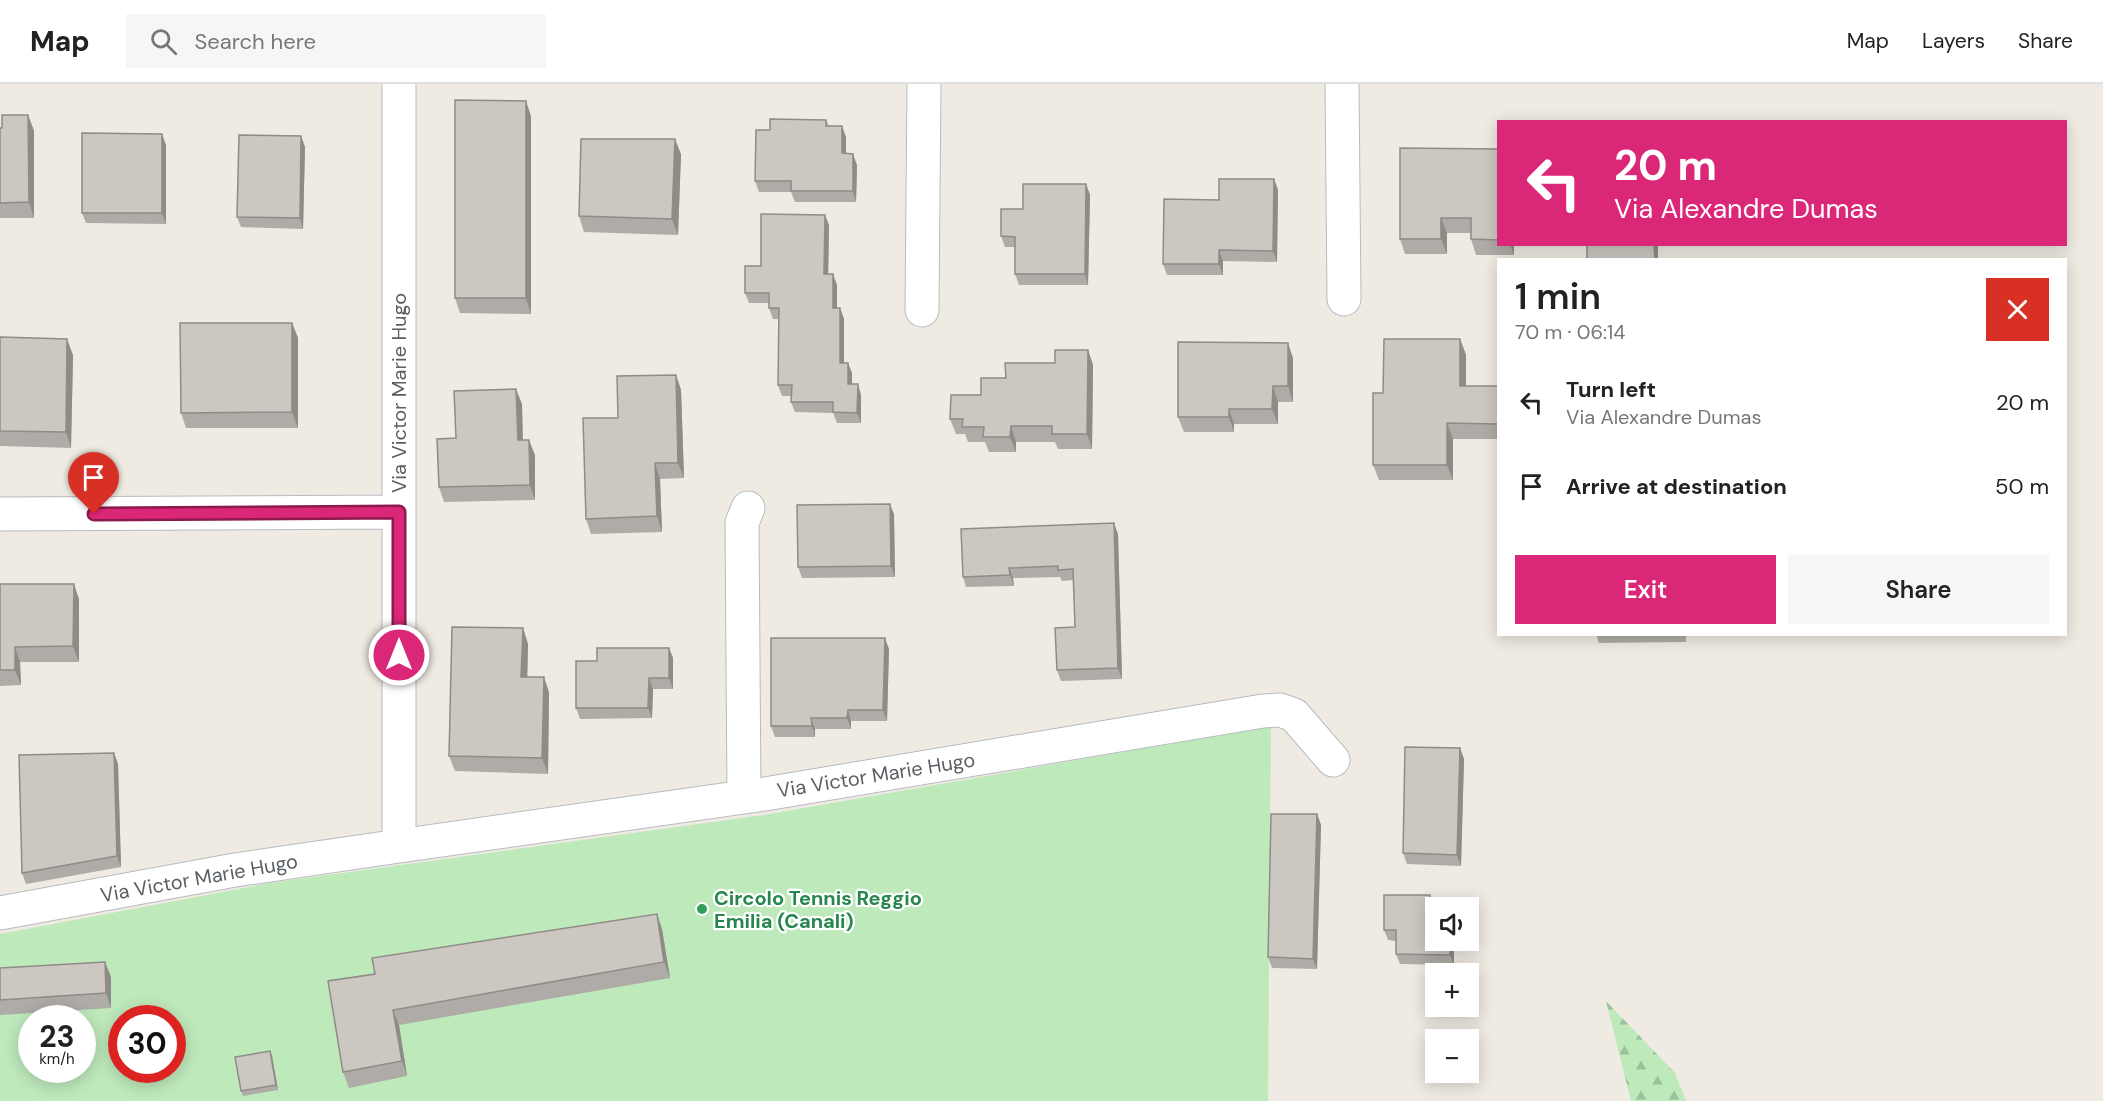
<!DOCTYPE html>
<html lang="en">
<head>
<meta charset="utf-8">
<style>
  body { margin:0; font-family:"DM Sans",sans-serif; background:#f6f6f6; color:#222; height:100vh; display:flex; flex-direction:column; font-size:22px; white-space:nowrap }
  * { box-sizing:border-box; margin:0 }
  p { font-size:20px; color:#767676 }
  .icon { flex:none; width:33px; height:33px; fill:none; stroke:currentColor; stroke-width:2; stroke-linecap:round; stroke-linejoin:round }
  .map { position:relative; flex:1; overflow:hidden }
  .sheet { position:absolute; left:1497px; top:174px; width:570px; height:378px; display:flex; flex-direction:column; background:#fff; border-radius:0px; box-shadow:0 3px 15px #0003 }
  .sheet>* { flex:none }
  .top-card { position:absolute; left:1497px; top:36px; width:570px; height:126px; border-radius:0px; box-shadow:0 3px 15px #0003; background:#db2777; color:#fff; overflow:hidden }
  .buttons { position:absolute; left:1425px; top:813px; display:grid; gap:12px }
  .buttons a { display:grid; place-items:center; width:54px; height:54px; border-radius:0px; background:#fff; box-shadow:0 3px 15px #0003; font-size:30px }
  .speed { position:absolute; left:18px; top:921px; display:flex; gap:12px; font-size:30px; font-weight:700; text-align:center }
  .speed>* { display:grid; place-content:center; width:78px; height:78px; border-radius:50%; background:#fff; box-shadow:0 3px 15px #0003; line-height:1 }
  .speed small { font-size:15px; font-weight:400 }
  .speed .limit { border:9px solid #d22; background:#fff; color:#111 }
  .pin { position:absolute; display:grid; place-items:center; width:51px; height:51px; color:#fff; margin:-62px -26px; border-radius:50% 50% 50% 0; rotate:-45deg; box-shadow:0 0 6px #0007 }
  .pin .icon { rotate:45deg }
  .me { position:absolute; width:66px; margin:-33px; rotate:0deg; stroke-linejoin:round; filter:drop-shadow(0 0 4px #0008) }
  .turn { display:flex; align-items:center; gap:21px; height:126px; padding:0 18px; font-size:27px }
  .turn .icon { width:78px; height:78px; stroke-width:2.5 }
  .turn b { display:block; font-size:42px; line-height:51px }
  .round { display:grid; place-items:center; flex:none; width:63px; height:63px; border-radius:0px; background:#f6f6f6 }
  .overview { display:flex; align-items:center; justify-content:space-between; height:102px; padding:0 18px }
  h1 { font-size:36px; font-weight:600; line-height:45px }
  .button { display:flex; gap:12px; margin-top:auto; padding:12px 18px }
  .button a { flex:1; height:69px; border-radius:0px; background:#db2777; color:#fff; font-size:24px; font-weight:600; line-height:69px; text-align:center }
  .button a+a { background:#f6f6f6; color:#222 }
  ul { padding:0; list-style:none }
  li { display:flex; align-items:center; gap:18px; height:84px; padding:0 18px }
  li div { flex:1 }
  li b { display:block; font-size:22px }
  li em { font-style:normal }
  header { display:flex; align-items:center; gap:36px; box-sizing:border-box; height:84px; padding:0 30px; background:#fff; border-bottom:2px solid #e0e0e0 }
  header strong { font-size:28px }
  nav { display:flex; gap:33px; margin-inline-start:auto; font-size:21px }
  .search { width:420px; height:54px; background:#f6f6f6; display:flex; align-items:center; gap:15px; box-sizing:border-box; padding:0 21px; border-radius:0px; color:#767676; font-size:22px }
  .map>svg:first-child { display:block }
</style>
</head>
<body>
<header>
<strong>Map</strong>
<div class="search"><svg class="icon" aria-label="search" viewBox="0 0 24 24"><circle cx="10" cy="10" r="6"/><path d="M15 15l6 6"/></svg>Search here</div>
<nav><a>Map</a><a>Layers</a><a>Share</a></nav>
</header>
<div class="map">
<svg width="2103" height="1017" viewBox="0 0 2103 1017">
  <defs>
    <pattern id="forest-firs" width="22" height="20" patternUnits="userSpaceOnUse" patternTransform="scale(1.5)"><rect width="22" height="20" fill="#bee9bb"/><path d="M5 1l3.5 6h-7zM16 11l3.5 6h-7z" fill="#9dc09c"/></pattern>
  </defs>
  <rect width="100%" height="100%" fill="#efebe2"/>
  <!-- forest -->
  <path fill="url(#forest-firs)" d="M 1606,917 L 1675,989 L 1686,1017 L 1631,1017 Z"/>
  <!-- pitch -->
  <path fill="#bee9bb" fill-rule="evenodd" d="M 1271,642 L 1268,1017 L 0,1017 L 0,850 L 270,799 L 764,731 ZM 32,934 L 82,934 L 82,986 L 32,986 ZM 122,934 L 172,934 L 172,986 L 122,986 Z"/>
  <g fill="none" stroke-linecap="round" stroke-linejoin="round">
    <defs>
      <path id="minor" d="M 399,0 L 399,762 L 765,710 L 1263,627 L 1280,626 L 1294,631 L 1333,676
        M 1342,0 L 1344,215
        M 922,226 L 924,0
        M 0,430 L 399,428
        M 744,712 L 742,439 L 748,424
        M 0,829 L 235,786 L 399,762"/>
    </defs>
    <!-- minor casing -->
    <use href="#minor" stroke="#b7bbc0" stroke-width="35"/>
    <!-- minor -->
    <use href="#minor" stroke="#fff" stroke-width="33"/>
  </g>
  <!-- wall -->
  <path fill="#afaba6" d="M 28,31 L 34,47 L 34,134 L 0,134 L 0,44 L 2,44 Z
    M 531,32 L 531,230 L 460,229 L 455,214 Z
    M 826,36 L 829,42 L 846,53 L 846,70 L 857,81 L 856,118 L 795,118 L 791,108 L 759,108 L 755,97 L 770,46 Z
    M 301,52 L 305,63 L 303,145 L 241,143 L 237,133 Z
    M 166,61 L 166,140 L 86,139 L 82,129 Z
    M 1498,65 L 1498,160 L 1514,160 L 1514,171 L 1476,171 L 1471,155 L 1471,149 L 1447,149 L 1447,170 L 1405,170 L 1400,155 Z
    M 681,70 L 678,151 L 584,148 L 579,132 Z
    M 1274,95 L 1278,106 L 1277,178 L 1223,177 L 1223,191 L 1167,191 L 1163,180 L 1219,116 Z
    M 1086,100 L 1090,111 L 1088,201 L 1019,201 L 1015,190 L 1015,163 L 1005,163 L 1001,152 L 1023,125 Z
    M 829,141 L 828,190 L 837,201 L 837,224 L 840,224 L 844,235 L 844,279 L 852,289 L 852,300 L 861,311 L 861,339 L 837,339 L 833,329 L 795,328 L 791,318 L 791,312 L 782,312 L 778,301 L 778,235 L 773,235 L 769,224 L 769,219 L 749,219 L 745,209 L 761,182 Z
    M 292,239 L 298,254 L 298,344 L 186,344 L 181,329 Z
    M 0,253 L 73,271 L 71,364 L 0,362 Z
    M 1460,255 L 1466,271 L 1466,302 L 1498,302 L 1498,355 L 1453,355 L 1453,396 L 1379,396 L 1373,381 L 1383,309 Z
    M 1088,266 L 1093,281 L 1092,365 L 1058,365 L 1055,358 L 1016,358 L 1016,368 L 989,368 L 985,358 L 968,358 L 965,350 L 956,350 L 950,335 L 981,311 L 1006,294 L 1055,279 Z
    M 1293,274 L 1293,318 L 1278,318 L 1278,340 L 1234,340 L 1234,348 L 1184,348 L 1178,333 Z
    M 676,291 L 681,306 L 684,394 L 660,395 L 662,448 L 591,450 L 586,435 L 618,334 Z
    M 522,320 L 523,356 L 535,371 L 535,416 L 444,418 L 439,403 L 456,354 Z
    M 894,430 L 895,493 L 802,494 L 798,483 Z
    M 1118,450 L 1122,595 L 1061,597 L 1057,586 L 1075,543 L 1073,496 L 1062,497 L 1060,493 L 1013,494 L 1014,502 L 966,503 L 963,493 Z
    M 0,500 L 79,515 L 79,578 L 20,578 L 21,601 L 0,602 Z
    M 523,544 L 528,560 L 527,593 L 549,608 L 548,690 L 455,687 L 449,672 Z
    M 1596,550 L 1686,550 L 1686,558 L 1599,559 Z
    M 669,564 L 673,574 L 673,605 L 653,605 L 652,634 L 580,635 L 576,624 L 597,577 Z
    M 889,565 L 887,637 L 851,637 L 851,645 L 815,645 L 815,653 L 775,653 L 771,642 Z
    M 1460,664 L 1464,675 L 1461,782 L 1407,780 L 1403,769 Z
    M 114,669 L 118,680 L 121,783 L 26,800 L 22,789 Z
    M 1317,730 L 1321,741 L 1317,885 L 1272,884 L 1268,873 Z
    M 1430,811 L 1434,821 L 1436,856 L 1468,856 L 1469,830 L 1473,841 L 1473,865 L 1454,864 L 1454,881 L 1400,880 L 1396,870 L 1396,857 L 1388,856 L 1384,846 Z
    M 662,845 L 670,894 L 399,941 L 407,992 L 349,1004 L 343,988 L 328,897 Z
    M 105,878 L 111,893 L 111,924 L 0,931 L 0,884 Z
    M 272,972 L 278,1006 L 243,1012 L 241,1007 Z"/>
  <!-- shaded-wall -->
  <path fill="#8f8b87" d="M 526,17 L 531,32 L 531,230 L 526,214 Z
    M 28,31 L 34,47 L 34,134 L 29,118 Z
    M 842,42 L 846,53 L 846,80 L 842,69 Z
    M 162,50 L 166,61 L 166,140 L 162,129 Z
    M 301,52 L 305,63 L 303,145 L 300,134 Z
    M 675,55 L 681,70 L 678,151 L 672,135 Z
    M 853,70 L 857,81 L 856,118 L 853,107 Z
    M 1274,95 L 1278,106 L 1277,178 L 1273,167 Z
    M 1086,100 L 1090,111 L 1088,201 L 1085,190 Z
    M 825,131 L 829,141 L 828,201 L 824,190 Z
    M 1441,134 L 1447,149 L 1447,170 L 1441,155 Z
    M 1510,160 L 1514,160 L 1514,171 Z
    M 1654,160 L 1658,160 L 1658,176 L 1655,176 Z
    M 1219,166 L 1223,177 L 1223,191 L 1219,180 Z
    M 833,190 L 837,201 L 837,235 L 833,224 Z
    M 840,224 L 844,235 L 844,289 L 840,279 Z
    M 292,239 L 298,254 L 298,344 L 292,328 Z
    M 67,255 L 73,271 L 71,364 L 66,348 Z
    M 1460,255 L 1466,271 L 1466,317 L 1460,302 Z
    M 1288,259 L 1293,274 L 1293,318 L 1288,302 Z
    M 1088,266 L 1093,281 L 1092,365 L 1087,350 Z
    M 848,279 L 852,289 L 852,310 L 848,300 Z
    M 676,291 L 681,306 L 684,394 L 678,379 Z
    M 858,300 L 861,311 L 861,339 L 857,329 Z
    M 1273,302 L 1278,318 L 1278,340 L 1272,325 Z
    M 516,305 L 522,320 L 523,372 L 518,356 Z
    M 1229,325 L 1234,340 L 1234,348 L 1229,333 Z
    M 1447,339 L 1453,355 L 1453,396 L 1447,381 Z
    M 1011,342 L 1016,358 L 1016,368 L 1010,353 Z
    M 529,356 L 535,371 L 535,416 L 530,401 Z
    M 655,379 L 660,395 L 662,448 L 657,432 Z
    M 890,420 L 894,430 L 895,493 L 891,482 Z
    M 1114,439 L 1118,450 L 1122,595 L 1118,584 Z
    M 1009,484 L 1013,494 L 1014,502 L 1010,491 Z
    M 74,500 L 79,515 L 79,578 L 73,562 Z
    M 523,544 L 528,560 L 527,608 L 521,593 Z
    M 885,554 L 889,565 L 887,637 L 883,626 Z
    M 15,563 L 20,578 L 21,601 L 15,586 Z
    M 669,564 L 673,574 L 673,605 L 669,594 Z
    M 544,593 L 549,608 L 548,690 L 542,674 Z
    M 649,594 L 653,605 L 652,634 L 648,624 Z
    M 848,626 L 851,637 L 851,645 L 847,634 Z
    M 811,634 L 815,645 L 815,653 L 812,642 Z
    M 1460,664 L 1464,675 L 1461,782 L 1457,771 Z
    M 114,669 L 118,680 L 121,783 L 117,772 Z
    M 1317,730 L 1321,741 L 1317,885 L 1313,875 Z
    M 657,830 L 662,845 L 670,894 L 664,878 Z
    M 1469,830 L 1473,841 L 1473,865 L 1469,854 Z
    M 1450,856 L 1451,856 L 1454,864 L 1454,881 L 1450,871 Z
    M 105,878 L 111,893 L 111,924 L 106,909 Z
    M 393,926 L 399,941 L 407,992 L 402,977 Z
    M 270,967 L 272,972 L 278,1006 L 276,1001 Z"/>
  <!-- building -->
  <path fill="#ccc7c1" stroke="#8f8b87" stroke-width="1.5" d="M 455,16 L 526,17 L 526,214 L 455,214 Z
    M 2,31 L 28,31 L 29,118 L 0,119 L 0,44 L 2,44 Z
    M 770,35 L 826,36 L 826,42 L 842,42 L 842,69 L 853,70 L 853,107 L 791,107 L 791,97 L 755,97 L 756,46 L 770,46 Z
    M 82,49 L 162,50 L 162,129 L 82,129 Z
    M 239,51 L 301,52 L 300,134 L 237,133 Z
    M 581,55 L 675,55 L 672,135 L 579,132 Z
    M 1400,64 L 1498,65 L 1498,156 L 1471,155 L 1471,134 L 1441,134 L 1441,155 L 1400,155 Z
    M 1219,95 L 1274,95 L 1273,167 L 1219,166 L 1219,180 L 1163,180 L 1164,115 L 1219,116 Z
    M 1023,100 L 1086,100 L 1085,190 L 1015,190 L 1015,153 L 1001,152 L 1001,125 L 1023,125 Z
    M 761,130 L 825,131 L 824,190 L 833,190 L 833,224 L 840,224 L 840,279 L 848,279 L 848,300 L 858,300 L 857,329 L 833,328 L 833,318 L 791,318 L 792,301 L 778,301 L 779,224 L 769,224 L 769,209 L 745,209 L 745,182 L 761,182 Z
    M 1587,160 L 1654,160 L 1655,176 L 1587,176 Z
    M 180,239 L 292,239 L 292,328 L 181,329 Z
    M 0,253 L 67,255 L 66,348 L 0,347 Z
    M 1384,255 L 1460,255 L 1460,302 L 1498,302 L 1498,340 L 1447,339 L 1447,381 L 1373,381 L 1373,309 L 1383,309 Z
    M 1178,258 L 1288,259 L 1288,302 L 1273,302 L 1272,325 L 1229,325 L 1229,333 L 1178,333 Z
    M 1055,266 L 1088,266 L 1087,350 L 1052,350 L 1052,342 L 1011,342 L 1010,353 L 983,353 L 984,343 L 962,343 L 963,335 L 950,335 L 951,311 L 981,311 L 981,294 L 1006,294 L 1005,279 L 1055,279 Z
    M 676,291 L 678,379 L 655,379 L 657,432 L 586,435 L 583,334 L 618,334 L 617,292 Z
    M 516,305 L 518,356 L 529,356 L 530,401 L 439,403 L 437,355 L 456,354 L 454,307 Z
    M 890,420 L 891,482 L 798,483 L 797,421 Z
    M 1114,439 L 1118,584 L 1057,586 L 1055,544 L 1075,543 L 1073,485 L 1058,486 L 1058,482 L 1009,484 L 1010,491 L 963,493 L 961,445 Z
    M 0,500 L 74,500 L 73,562 L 15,563 L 15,586 L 0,586 Z
    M 452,543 L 523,544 L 521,593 L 544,593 L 542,674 L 449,672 Z
    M 771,554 L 885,554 L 883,626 L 848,626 L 847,634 L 811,634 L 812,642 L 771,642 Z
    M 597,564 L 669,564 L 669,594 L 649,594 L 648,624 L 576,624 L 576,577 L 597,577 Z
    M 1405,663 L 1460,664 L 1457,771 L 1403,769 Z
    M 114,669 L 117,772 L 22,789 L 19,671 Z
    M 1271,730 L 1317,730 L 1313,875 L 1268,873 Z
    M 1384,811 L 1430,811 L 1430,821 L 1448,821 L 1448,824 L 1436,824 L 1436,856 L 1450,856 L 1450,871 L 1396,870 L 1396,846 L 1384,846 Z
    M 657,830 L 664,878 L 393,926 L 402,977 L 343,988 L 328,897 L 375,890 L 372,874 Z
    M 1468,830 L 1469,830 L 1469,854 L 1468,854 Z
    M 105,878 L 106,909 L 0,916 L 0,884 Z
    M 270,967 L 276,1001 L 241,1007 L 235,973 Z"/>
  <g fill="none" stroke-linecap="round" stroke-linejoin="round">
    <defs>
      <path id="route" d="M 94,430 L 399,428 L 399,571"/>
    </defs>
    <!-- route casing -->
    <use href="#route" stroke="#8e194d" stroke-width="15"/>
    <!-- route -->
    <use href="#route" stroke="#db2777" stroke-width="10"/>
  </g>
  <!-- markers -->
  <circle fill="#2e9e5b" stroke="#fff" stroke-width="2" cx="702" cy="825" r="6"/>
  <g text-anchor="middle" stroke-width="4.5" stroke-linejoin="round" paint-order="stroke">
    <!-- street labels -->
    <g font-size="20" fill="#5a5f64" stroke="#fff">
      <text transform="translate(399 309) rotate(-90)" y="7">Via Victor Marie Hugo</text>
      <text transform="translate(876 691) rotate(-9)" y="7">Via Victor Marie Hugo</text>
      <text transform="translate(199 794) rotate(-10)" y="7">Via Victor Marie Hugo</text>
    </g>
    <!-- leisure labels -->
    <g font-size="20" font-weight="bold" fill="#27864d" stroke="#fff" text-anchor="start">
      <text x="714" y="821">Circolo Tennis Reggio<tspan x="714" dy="23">Emilia (Canali)</tspan></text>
    </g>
  </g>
</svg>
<div class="buttons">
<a><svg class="icon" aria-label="sound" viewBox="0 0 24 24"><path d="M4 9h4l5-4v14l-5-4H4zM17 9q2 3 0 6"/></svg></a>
<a>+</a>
<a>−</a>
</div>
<div class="speed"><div>23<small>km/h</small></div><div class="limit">30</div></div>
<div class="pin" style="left:94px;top:430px;background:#d93025"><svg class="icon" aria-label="arrive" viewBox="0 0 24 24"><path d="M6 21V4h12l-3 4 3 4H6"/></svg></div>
<svg class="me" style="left:399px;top:571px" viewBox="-20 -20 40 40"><circle r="17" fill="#db2777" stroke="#fff" stroke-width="3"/><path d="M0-11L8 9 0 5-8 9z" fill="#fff"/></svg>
<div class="top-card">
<div class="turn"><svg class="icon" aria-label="left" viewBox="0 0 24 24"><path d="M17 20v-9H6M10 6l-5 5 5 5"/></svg><div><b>20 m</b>Via Alexandre Dumas</div></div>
</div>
<section class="sheet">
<div class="overview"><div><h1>1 min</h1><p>70 m · 06:14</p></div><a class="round" style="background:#d93025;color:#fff"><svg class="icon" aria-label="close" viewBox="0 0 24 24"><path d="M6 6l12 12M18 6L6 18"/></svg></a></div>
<ul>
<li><svg class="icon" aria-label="left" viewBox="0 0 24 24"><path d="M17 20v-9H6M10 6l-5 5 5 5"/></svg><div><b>Turn left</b><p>Via Alexandre Dumas</p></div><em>20 m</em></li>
<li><svg class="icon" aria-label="arrive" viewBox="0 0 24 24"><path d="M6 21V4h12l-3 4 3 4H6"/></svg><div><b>Arrive at destination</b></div><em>50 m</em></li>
</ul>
<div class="button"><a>Exit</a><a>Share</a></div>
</section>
</div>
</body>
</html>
